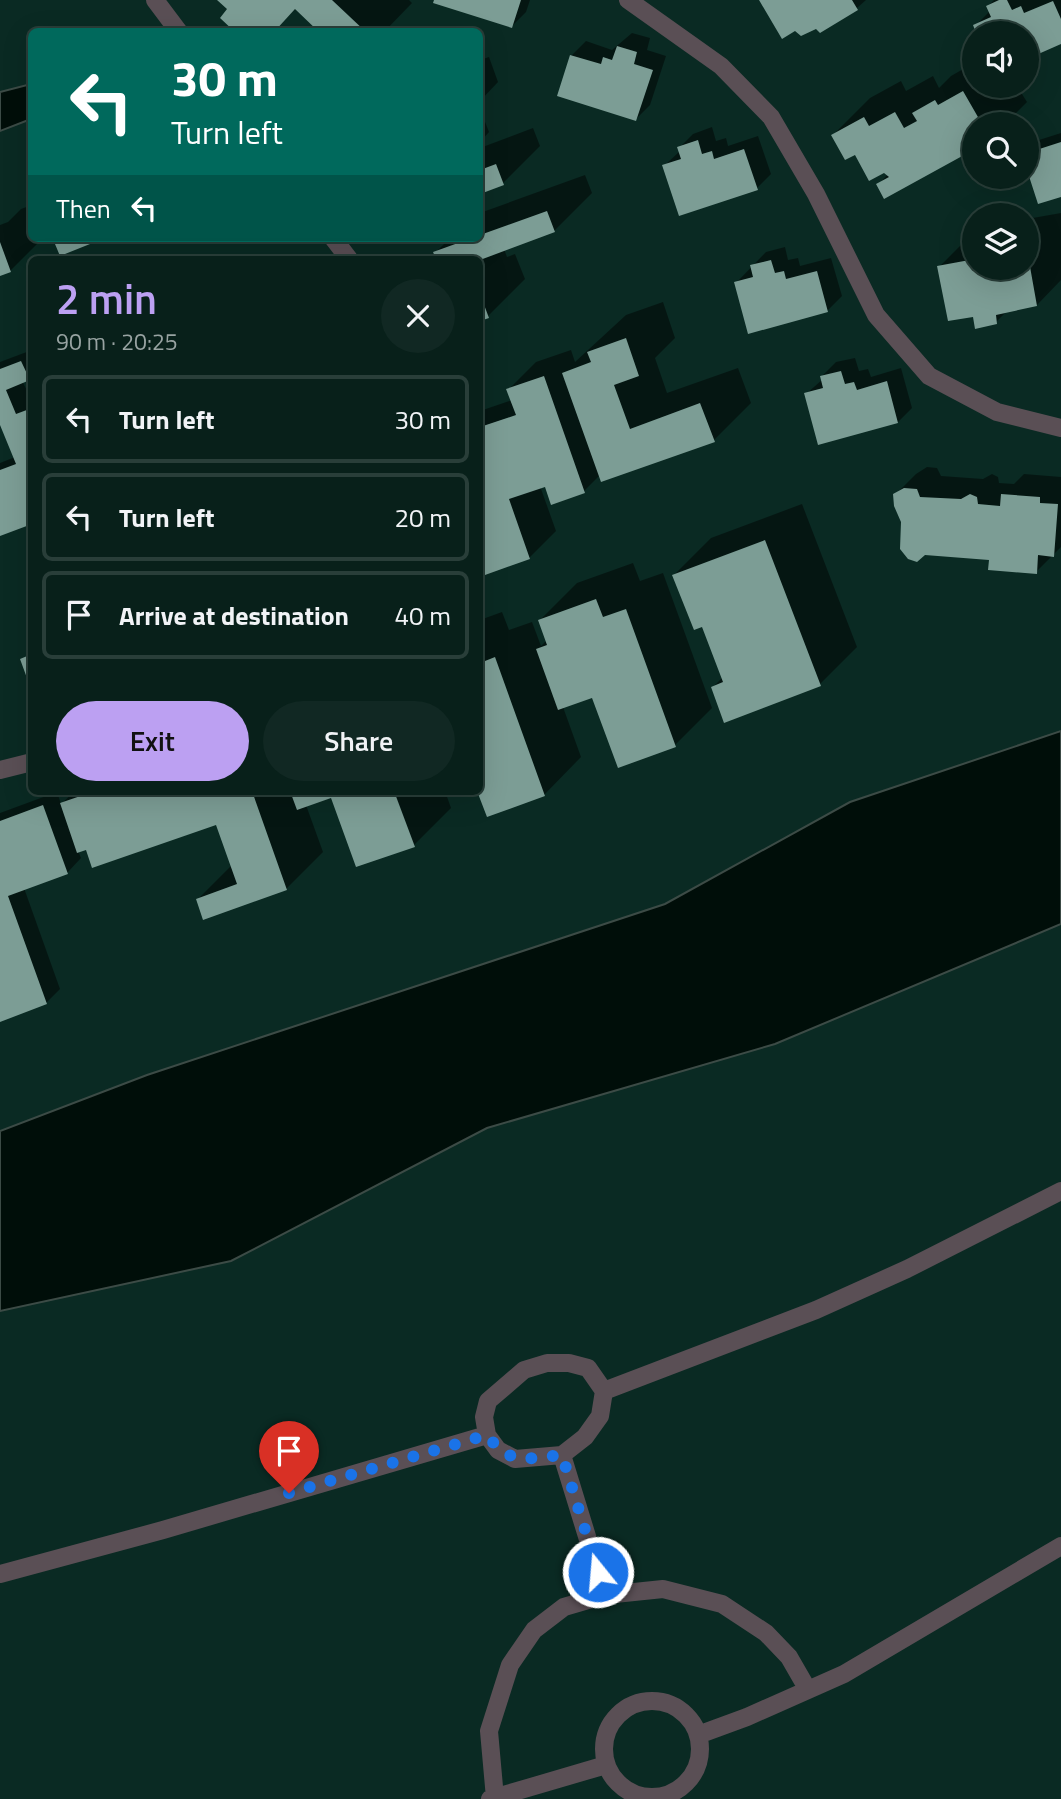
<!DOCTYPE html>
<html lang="en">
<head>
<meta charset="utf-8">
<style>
  body { margin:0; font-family:"Titillium Web",sans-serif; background:#112823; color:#f1f3f6; height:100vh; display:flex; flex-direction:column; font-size:26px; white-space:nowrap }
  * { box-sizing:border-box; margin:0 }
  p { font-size:23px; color:#98a3a2 }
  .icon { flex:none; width:38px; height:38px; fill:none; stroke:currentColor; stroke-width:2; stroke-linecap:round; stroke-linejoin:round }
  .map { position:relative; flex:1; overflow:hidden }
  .side { position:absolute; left:28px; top:256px; width:455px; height:539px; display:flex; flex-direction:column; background:#08201a; border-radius:10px; box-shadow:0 7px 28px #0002,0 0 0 2px #293e39 }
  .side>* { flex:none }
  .top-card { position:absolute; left:28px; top:28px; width:455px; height:214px; border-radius:10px; box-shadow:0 7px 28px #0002,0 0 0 2px #293e39; background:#00695c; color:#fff; overflow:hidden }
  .tools { position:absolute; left:962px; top:21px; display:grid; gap:14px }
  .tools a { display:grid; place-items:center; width:77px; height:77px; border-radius:50%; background:#08201a; box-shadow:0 7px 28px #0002,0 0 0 2px #293e39; font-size:35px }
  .pin { position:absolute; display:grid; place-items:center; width:60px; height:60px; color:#fff; margin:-72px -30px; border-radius:50% 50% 50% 0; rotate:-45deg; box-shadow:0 0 7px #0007 }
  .pin .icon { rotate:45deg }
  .me { position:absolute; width:77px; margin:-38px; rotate:343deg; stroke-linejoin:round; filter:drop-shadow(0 0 5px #0008) }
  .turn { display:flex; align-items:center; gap:24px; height:147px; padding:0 28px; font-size:32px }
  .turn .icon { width:91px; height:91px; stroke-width:2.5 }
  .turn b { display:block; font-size:49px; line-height:60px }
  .then { display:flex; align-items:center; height:66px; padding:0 28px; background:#0003; gap:14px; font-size:26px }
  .round { display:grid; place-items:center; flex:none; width:74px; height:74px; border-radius:37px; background:#112823 }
  .summary { display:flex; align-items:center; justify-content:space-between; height:119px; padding:0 28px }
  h1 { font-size:42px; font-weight:600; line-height:52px; color:#bca0f2 }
  .cta { display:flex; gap:14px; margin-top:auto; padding:14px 28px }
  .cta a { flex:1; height:80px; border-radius:42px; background:#bca0f2; color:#111; font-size:28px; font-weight:600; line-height:80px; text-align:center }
  .cta a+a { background:#112823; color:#f1f3f6 }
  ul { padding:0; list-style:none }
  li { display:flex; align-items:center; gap:21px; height:88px; margin:0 14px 10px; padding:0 14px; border:4px solid #293e39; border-radius:10px }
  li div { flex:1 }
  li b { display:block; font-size:26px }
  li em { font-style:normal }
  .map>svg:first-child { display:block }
</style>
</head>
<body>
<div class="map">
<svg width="1061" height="1799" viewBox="0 0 1061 1799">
  <rect width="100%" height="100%" fill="#0a2a23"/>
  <!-- water -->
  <path fill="#000e09" stroke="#3c4b46" stroke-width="2" d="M 31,84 L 31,119 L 0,131 L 0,92 Z
    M 1061,731 L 1061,924 L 775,1044 L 487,1128 L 231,1261 L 0,1311 L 0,1131 L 147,1075 L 665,904 L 850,802 Z"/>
  <!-- shadow -->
  <path fill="#0007" d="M 220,0 L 409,0 L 412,3 L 384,32 L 322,32 L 296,8 L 273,32 L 230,9 Z
    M 435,0 L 530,0 L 526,12 L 512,26 Z
    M 761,0 L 866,0 L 857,8 L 820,31 Z
    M 994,0 L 1061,0 L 1061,42 L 1027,33 L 978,33 L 975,26 L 989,12 L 988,6 Z
    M 632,33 L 650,38 L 647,50 L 666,56 L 650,105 L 636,119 L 559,95 L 572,55 L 586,41 L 612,50 Z
    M 489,57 L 498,82 L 480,101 L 480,60 Z
    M 972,64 L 975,69 L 975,86 L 1017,86 L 1027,102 L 1005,124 L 975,124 L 878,185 L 888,174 L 833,135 L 870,98 L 901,81 L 906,91 L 933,76 L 939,88 L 951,76 Z
    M 480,109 L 489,132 L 480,142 Z
    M 712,127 L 716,141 L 726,138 L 728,146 L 758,136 L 771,174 L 757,188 L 664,166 L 680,151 L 679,148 L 693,134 Z
    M 533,128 L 540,146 L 503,183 L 480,192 L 480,148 Z
    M 1061,133 L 1061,195 L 1027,164 L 1027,152 L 1039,140 Z
    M 585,175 L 592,193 L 554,231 L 504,249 L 507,257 L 515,254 L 525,279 L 488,316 L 480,319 L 480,259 L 435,253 L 450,238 L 480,238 L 480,213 Z
    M 32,205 L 32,238 L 43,238 L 10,271 L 0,274 L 0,225 L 8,222 L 21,209 Z
    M 1061,213 L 1061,280 L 1037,305 L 1008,310 L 996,322 L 974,315 L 939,267 L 975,231 L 975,268 L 1027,268 L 1027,219 Z
    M 785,247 L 788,260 L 798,258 L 800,266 L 831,258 L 842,296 L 827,311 L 736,283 L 766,252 Z
    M 663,302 L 675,338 L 655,358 L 667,393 L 738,368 L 751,403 L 714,440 L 600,475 L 584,491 L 552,502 L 546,484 L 540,486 L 556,531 L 529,558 L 486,573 L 480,553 L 480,411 L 512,400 L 508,390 L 536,362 L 571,350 L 575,362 L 626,315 Z
    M 32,350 L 32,376 L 22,381 L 32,400 L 32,522 L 0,531 L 0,463 L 15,457 L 0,421 L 0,362 Z
    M 855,358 L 859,371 L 868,369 L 871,377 L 901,368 L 912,408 L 898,422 L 806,394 L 823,379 L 822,376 L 836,362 Z
    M 927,467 L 937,468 L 941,476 L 983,479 L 992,474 L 998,477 L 999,483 L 1014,484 L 1024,474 L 1061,477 L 1061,547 L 1036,572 L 991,559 L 902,522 L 895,495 L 916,474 Z
    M 802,504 L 857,647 L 820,684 L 725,720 L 713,687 L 723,677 L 703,625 L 674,575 L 711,538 Z
    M 633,563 L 640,581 L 663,573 L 712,708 L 675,745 L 593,696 L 563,707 L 581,757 L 544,795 L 479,791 L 480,620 L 502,612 L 509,630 L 532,622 L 541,646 L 547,640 L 540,620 L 577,583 Z
    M 75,791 L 445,791 L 451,808 L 414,845 L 332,795 L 306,805 L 323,852 L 286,889 L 198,899 L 232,865 L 217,823 L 78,851 L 81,858 L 67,873 L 24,888 L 60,989 L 46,1003 L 0,1020 L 0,813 L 57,792 L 61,804 Z"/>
  <!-- building -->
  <path fill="#7c9d95" d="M 217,0 L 332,0 L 366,32 L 319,32 L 295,9 L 274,32 L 235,32 L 220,18 L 227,9 Z
    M 434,0 L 521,0 L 512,28 L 433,3 Z
    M 759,0 L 852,0 L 858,10 L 820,33 L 816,29 L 801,36 L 795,31 L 782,39 Z
    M 999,0 L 1007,0 L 1012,10 L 1021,6 L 1024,13 L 1053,1 L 1061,19 L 1061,44 L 1027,59 L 1027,33 L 976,33 L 973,25 L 991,17 L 986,6 Z
    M 617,46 L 637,52 L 634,64 L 653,70 L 636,121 L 557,96 L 570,55 L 601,64 L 603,57 L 612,60 Z
    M 963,91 L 982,124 L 975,124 L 975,149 L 884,199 L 876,184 L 889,177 L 884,173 L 869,181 L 855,155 L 845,160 L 831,135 L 864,117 L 869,126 L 895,112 L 904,128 L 917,121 L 912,113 L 935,100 L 938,105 Z
    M 698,140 L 702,154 L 712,151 L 714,159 L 744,149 L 758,190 L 679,216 L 662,165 L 681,159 L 677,147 Z
    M 1061,142 L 1061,197 L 1038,204 L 1027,170 L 1027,153 Z
    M 496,164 L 504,185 L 480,194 L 480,170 Z
    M 547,211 L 555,232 L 480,260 L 436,259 L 433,252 L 472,238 L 480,238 L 480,235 Z
    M 70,238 L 105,238 L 60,256 L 55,244 Z
    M 0,242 L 11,272 L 0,276 Z
    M 975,259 L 975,268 L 1027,268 L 1029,261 L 1037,306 L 996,315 L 997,324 L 975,329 L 973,317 L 948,321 L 937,266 Z
    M 771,260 L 775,273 L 784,271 L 786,279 L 817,271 L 828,312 L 748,334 L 734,282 L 753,277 L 750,265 Z
    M 480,294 L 489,318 L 480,321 Z
    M 626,338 L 639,376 L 614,385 L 630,429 L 700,403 L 715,442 L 601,482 L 562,373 L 591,362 L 587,352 Z
    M 21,361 L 30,380 L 6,390 L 16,414 L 32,408 L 32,524 L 0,536 L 0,470 L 16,464 L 0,425 L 0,369 Z
    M 841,371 L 845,384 L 854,382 L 857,390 L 887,381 L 898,423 L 818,445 L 804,393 L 823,388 L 820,376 Z
    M 544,376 L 585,493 L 551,505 L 545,487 L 509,499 L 530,559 L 485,575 L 480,559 L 480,427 L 516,415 L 506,389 Z
    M 904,488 L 917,489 L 920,497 L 961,499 L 970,494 L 977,497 L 978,504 L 1000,506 L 1001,494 L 1040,497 L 1040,503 L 1058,504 L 1054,557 L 1038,555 L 1037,574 L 988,570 L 989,560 L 925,555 L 917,562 L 908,559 L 900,549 L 901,522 L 894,506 L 893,494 Z
    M 765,540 L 821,686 L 724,723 L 711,687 L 723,682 L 702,627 L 694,630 L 672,575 Z
    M 596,599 L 603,617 L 626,609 L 676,747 L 618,768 L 592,698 L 558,710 L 536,649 L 547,645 L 538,620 Z
    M 32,654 L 32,689 L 31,689 L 20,659 Z
    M 495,657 L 545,796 L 487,817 L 477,791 L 480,791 L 480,663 Z
    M 95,791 L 252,791 L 287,890 L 203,920 L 196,899 L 237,884 L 216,825 L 92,868 L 86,850 L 77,853 L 60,803 Z
    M 290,791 L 394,791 L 415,847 L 356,867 L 331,798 L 297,810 Z
    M 43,805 L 68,874 L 8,896 L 47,1004 L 0,1022 L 0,821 Z"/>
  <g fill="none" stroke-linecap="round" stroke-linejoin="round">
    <!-- lane -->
    <path stroke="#5a4f55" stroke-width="18" d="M 155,0 L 179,32
      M 628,0 L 721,66 L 771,117 L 816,194 L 876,315 L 929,376 L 997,412 L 1061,428
      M 333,238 L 349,259
      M 0,770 L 32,762
      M 547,1363 L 569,1363 L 588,1368 L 604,1391 L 600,1416 L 585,1437 L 562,1455 L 515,1459 L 498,1450 L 487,1435 L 484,1417 L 488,1401 L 524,1370 Z
      M 604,1391 L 816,1310 L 907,1269 L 1061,1191
      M 562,1455 L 605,1595
      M 0,1574 L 163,1530 L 487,1435
      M604 1749a48 48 0 1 1 96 0a48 48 0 1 1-96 0Z
      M 698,1735 L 747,1717 L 844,1674 L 1061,1546
      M 495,1798 L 489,1731 L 510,1665 L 534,1630 L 564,1607 L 605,1595 L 663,1589 L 722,1604 L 766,1633 L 789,1657 L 808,1690
      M 490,1799 L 606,1765"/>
  </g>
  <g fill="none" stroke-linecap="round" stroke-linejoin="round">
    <!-- route -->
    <path stroke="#1a73e8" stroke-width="12" stroke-dasharray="0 21.6" d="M 289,1493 L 487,1435 C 511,1467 527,1458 562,1455 L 598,1572"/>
  </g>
</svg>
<div class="tools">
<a><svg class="icon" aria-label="sound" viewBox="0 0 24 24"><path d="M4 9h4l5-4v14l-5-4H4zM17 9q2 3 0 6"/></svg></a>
<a><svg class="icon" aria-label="search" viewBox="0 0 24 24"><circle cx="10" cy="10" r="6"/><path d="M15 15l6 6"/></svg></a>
<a><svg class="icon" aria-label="layers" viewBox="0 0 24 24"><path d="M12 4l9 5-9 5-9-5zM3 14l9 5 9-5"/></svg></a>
</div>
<div class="pin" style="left:289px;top:1493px;background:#d93025"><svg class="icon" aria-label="arrive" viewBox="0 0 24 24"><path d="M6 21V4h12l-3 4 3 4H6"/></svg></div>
<svg class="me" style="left:598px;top:1572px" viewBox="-20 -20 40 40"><circle r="17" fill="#1a73e8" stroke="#fff" stroke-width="3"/><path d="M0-11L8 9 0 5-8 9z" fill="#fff"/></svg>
<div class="top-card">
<div class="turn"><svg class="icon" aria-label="left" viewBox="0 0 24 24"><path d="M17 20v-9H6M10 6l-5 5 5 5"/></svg><div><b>30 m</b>Turn left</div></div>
<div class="then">Then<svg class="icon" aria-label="left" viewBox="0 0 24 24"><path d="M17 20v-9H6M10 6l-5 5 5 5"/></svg></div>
</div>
<section class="side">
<div class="summary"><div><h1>2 min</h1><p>90 m · 20:25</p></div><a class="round"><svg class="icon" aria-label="close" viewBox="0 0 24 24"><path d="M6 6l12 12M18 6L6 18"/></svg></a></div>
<ul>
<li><svg class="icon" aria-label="left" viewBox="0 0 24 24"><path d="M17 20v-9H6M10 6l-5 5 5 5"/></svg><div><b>Turn left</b></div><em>30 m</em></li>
<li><svg class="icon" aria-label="left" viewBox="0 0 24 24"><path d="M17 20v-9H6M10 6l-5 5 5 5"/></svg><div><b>Turn left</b></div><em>20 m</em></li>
<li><svg class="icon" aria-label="arrive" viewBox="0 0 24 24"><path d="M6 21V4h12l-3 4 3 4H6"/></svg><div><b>Arrive at destination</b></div><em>40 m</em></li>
</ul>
<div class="cta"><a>Exit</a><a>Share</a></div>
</section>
</div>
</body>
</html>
